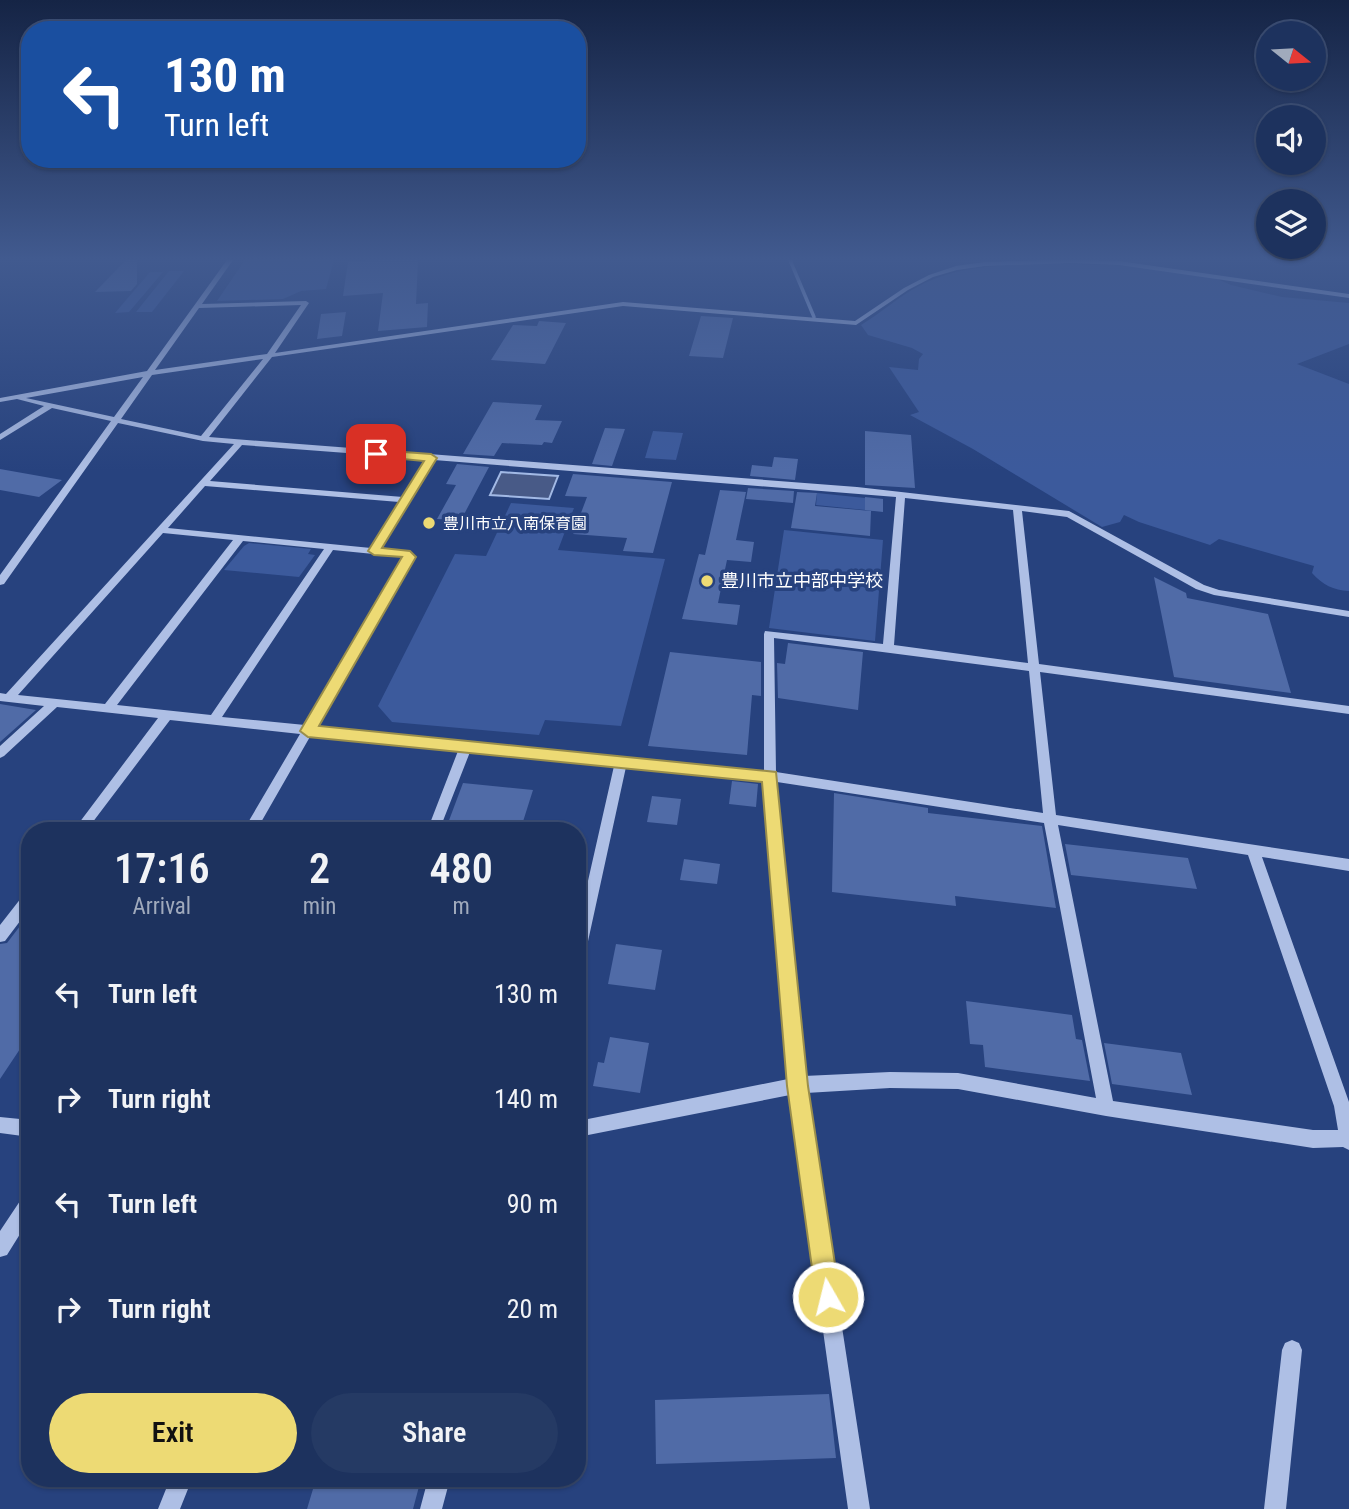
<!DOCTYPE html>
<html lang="en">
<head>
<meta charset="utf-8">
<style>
  body { margin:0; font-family:"Roboto Condensed","Noto Sans JP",sans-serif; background:#253a64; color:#f1f3f6; height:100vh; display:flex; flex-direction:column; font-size:26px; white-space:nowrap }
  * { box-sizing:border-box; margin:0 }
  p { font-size:23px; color:#a0aabc }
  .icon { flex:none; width:38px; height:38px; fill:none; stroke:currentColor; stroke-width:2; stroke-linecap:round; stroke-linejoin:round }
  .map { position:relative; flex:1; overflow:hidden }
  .side { position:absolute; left:21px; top:822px; width:565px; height:665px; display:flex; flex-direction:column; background:#1d325e; border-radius:28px; box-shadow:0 2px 5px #0004,0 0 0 2px #3b4d73 }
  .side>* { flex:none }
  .banner { position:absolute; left:21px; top:21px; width:565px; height:147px; border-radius:28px; box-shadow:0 2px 5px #0004,0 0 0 2px #3b4d73; background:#1a4fa0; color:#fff; overflow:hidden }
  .needle { width:46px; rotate:108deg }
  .controls { position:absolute; left:1256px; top:21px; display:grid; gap:14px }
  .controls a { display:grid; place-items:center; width:70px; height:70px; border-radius:50%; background:#1d325e; box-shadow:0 2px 5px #0004,0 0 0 2px #3b4d73; font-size:35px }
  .pin { position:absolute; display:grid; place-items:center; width:60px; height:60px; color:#fff; margin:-30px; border-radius:14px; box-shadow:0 4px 10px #0006 }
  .me { position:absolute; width:77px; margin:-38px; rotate:352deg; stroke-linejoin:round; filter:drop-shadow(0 0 5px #0008) }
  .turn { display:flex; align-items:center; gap:24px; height:147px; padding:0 28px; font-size:32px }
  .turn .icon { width:91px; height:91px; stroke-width:2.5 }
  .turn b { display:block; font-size:49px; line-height:60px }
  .eta { display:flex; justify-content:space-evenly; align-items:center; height:119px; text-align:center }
  .eta b { font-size:42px; font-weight:600; line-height:49px }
  .action { display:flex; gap:14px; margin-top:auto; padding:14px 28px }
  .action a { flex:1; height:80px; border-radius:42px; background:#edda74; color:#111; font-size:28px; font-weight:600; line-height:80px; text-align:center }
  .action a+a { background:#253a64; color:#f1f3f6 }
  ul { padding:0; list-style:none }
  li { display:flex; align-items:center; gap:21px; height:105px; padding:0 28px }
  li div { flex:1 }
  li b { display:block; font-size:26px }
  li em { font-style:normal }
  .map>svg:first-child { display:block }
</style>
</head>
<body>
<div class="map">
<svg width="1349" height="1509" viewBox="0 0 1349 1509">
  <rect width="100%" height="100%" fill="#27427e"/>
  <!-- green -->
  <path fill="#3c5a9c" d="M 245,260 L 334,260 L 326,289 L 301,291 L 283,299 L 217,301 Z
    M 1051,263 L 1132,266 L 1215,278 L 1231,285 L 1282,297 L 1349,303 L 1349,344 L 1297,364 L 1349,384 L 1349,591 C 1333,590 1323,585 1312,573 L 1314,566 L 1219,539 L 1210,545 L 1139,522 L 1124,515 L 1120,522 L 1102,527 L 973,449 L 910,415 L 919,412 L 889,367 L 918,370 L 919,359 L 923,354 L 912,348 L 868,335 L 861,325 C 881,313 898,297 919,286 C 960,264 1005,266 1051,263 Z
    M 169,271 L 184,271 L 152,312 L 136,312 Z
    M 150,272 L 163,272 L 129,312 L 115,313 Z
    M 653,431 L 683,433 L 676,460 L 645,458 Z
    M 817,493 L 875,499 L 875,511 L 816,505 Z
    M 511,503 L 574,508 L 558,550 L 665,559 L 621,726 L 545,720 L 539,735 L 392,722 L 378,706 L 455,554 L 486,556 Z
    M 784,530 L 883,540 L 875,641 L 769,628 Z
    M 249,543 L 311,549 L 308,554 L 315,555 L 299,577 L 224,570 L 244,546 Z"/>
  <!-- water -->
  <path fill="#485a87" stroke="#a2b9e5" stroke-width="2" d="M 501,472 L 558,476 L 549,499 L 490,495 Z"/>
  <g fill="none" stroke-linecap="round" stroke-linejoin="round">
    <!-- stream -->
    <path stroke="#a2b9e5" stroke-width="3.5" d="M 790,260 L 814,317"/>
  </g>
  <!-- building -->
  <path fill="#506ba7" d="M 126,260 L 137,260 L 137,284 L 131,291 L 95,292 Z
    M 379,260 L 418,260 L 416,304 L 428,303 L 427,327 L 378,331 L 383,293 L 343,296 L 348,262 Z
    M 346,312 L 342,336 L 317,339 L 321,314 Z
    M 701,316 L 733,318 L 723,358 L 689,356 Z
    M 539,321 L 566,323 L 545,364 L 491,360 L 513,325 L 537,326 Z
    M 493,402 L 542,405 L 535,420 L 562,421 L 552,443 L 544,442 L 542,445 L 502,443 L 494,456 L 463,454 Z
    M 605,428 L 625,429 L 612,466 L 592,464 Z
    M 865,431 L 911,435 L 915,488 L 865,485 Z
    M 774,457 L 798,459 L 795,480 L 750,476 L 752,465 L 772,467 Z
    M 457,464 L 489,467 L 461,520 L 437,519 L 456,485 L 446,484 Z
    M 0,469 L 62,480 L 39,497 L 0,490 Z
    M 573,474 L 672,482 L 653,553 L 623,551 L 627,538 L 573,534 L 587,497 L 565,496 Z
    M 748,488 L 794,491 L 793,503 L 746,499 Z
    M 720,490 L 746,492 L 736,540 L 754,542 L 751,562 L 727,560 L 718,603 L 740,605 L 737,625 L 682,619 L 699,554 L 705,555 Z
    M 797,492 L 817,493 L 815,506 L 871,511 L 870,536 L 791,528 Z
    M 865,497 L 883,499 L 883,512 L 865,510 Z
    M 1154,577 L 1186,593 L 1187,598 L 1268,614 L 1291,693 L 1174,677 Z
    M 788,643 L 863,652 L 858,710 L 778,698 L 777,663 L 785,664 Z
    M 670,652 L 761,662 L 761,696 L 752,695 L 747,755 L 648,746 Z
    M 0,704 L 36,710 L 0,742 Z
    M 732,781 L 758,784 L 756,807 L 729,804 Z
    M 463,783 L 533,790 L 520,831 L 445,831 Z
    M 834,793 L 928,808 L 928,813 L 1042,826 L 1056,908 L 955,896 L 956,906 L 832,892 Z
    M 652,796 L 681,799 L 677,825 L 647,822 Z
    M 1065,844 L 1188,858 L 1197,889 L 1071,875 Z
    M 684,859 L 720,864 L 717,884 L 680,880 Z
    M 30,913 L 30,1034 L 0,1079 L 0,944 L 7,943 Z
    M 616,944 L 662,950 L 655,990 L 608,984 Z
    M 966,1001 L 1072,1015 L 1076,1039 L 1082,1040 L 1090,1081 L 985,1067 L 983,1045 L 970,1044 Z
    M 610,1037 L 649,1043 L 640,1093 L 593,1086 L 598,1062 L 604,1063 Z
    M 1104,1043 L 1181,1053 L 1192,1095 L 1112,1084 Z
    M 829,1394 L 836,1458 L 656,1464 L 655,1400 Z
    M 316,1479 L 421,1479 L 413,1509 L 307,1509 Z"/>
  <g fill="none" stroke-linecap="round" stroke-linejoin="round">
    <!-- minor -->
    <path fill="#aebfe5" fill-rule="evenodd" d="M 227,260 L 233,260 L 202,304 L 306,301 L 309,303 L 275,353 L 623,302 L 855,321 L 904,288 L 929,275 L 956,266 L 985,262 L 1060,260 L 1119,261 L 1349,294 L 1349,298 L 1119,265 L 1071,263 L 985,266 L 957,270 L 933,277 L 908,290 L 856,325 L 623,306 L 272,357 L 209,437 L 857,487 L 1069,511 L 1204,585 L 1219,590 L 1349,611 L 1349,617 L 1214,595 L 1196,589 L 1067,517 L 1022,511 L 1039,664 L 1349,706 L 1349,714 L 1040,672 L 1056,815 L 1349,859 L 1349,871 L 1262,857 L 1349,1102 L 1349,1150 L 1343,1147 L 1313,1148 L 1106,1116 L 958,1089 L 890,1088 L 806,1093 L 870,1509 L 848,1509 L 790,1095 L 578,1137 L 578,1121 L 788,1079 L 764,780 L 626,767 L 585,955 L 583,960 L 578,962 L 578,925 L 614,766 L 470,752 L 439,831 L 427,831 L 458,751 L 311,735 L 256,831 L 243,831 L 300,734 L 170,720 L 86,831 L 73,831 L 158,718 L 57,707 L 4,756 L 0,758 L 0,746 L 44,706 L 0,701 L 0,693 L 6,694 L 234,444 L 203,441 L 118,423 L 4,584 L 0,585 L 0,575 L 111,421 L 52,408 L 0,440 L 0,434 L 44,406 L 17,399 L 0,402 L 0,398 L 147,371 ZM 301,305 L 267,354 L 155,370 L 199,308 ZM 263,359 L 201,436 L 121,419 L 152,375 ZM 143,377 L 114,417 L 26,398 ZM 242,445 L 426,459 L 403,497 L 210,481 ZM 434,460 L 896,497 L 883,644 L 765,631 L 764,634 L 764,771 L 316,727 L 414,557 L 406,551 L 380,549 ZM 205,486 L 399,502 L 371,548 L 168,528 ZM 905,498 L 1013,510 L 1028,663 L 894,645 ZM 163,533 L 233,540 L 105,704 L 18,695 ZM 243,541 L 324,549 L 211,715 L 117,705 ZM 333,550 L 404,557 L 305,725 L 222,717 ZM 774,638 L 1029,671 L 1043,813 L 776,772 ZM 777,782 L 1044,823 L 1096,1098 L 958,1073 L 890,1072 L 804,1076 ZM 1058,825 L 1248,855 L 1334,1106 L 1338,1130 L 1313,1130 L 1113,1101 Z
      M 30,891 L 30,908 L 5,941 L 0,942 L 0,925 L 25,893 Z
      M 0,1117 L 30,1120 L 30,1137 L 0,1133 Z
      M 30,1192 L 30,1218 L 7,1255 L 0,1257 L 0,1231 L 24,1195 Z
      M 1292,1340 L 1299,1343 L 1302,1350 L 1286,1509 L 1264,1509 L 1282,1350 L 1285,1343 Z
      M 170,1479 L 192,1479 L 180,1509 L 158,1509 Z
      M 428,1479 L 450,1479 L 442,1509 L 420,1509 Z"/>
  </g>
  <!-- sky -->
  <linearGradient id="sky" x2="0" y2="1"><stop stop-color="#152445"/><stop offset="0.55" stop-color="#415a8f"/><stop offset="1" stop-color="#415a8f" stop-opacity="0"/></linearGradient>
  <rect width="1349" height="471" fill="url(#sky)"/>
  <!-- route -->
  <path fill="#edda74" stroke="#9a8e4b" stroke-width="2" d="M 376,450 L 431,454 L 437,458 L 382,548 L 410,551 L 416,557 L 319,726 L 776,772 L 808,1086 L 840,1297 L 837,1306 L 828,1310 L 819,1306 L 816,1297 L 787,1086 L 762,782 L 308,737 L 300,731 L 402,557 L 374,555 L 368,551 L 424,461 L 372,456 L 371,454 Z"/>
  <!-- markers -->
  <g fill="#edda74" stroke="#27427e" stroke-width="2.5">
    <circle cx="429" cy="523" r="7"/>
    <circle cx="707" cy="581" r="7"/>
  </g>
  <g text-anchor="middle" stroke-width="7" stroke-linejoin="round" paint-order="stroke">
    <!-- far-poi labels -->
    <g font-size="16" fill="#fff" stroke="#27427e" text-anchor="start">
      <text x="443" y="529">豊川市立八南保育園</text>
    </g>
    <!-- poi labels -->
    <g font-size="18" fill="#fff" stroke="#27427e" text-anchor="start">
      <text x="721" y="587">豊川市立中部中学校</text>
    </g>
  </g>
</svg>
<div class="controls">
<a><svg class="needle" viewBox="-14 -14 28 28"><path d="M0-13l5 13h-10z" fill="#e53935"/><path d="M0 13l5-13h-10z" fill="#a0aabc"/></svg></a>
<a><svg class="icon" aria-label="sound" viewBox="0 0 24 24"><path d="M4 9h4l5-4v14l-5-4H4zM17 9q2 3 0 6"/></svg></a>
<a><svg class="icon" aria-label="layers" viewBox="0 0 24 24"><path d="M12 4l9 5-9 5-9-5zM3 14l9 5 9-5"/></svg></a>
</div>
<div class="pin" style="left:376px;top:454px;background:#d93025"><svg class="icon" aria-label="arrive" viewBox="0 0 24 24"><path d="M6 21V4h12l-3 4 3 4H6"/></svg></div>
<svg class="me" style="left:828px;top:1297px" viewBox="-20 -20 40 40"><circle r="17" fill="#edda74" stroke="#fff" stroke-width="3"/><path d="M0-11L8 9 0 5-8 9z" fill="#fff"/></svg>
<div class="banner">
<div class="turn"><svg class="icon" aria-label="left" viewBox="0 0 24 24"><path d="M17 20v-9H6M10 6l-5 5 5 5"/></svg><div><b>130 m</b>Turn left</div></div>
</div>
<section class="side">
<div class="eta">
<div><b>17:16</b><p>Arrival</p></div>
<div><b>2</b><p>min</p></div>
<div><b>480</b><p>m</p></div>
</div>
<ul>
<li><svg class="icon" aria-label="left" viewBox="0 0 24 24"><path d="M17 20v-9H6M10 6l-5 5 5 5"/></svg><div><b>Turn left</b></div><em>130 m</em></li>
<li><svg class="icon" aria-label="right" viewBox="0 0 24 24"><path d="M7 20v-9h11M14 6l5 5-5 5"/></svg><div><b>Turn right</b></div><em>140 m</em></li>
<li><svg class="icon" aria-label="left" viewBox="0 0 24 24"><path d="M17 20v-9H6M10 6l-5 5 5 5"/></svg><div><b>Turn left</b></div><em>90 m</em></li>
<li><svg class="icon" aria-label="right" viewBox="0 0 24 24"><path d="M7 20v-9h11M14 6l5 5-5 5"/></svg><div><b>Turn right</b></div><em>20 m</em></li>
</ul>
<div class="action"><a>Exit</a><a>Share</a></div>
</section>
</div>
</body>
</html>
